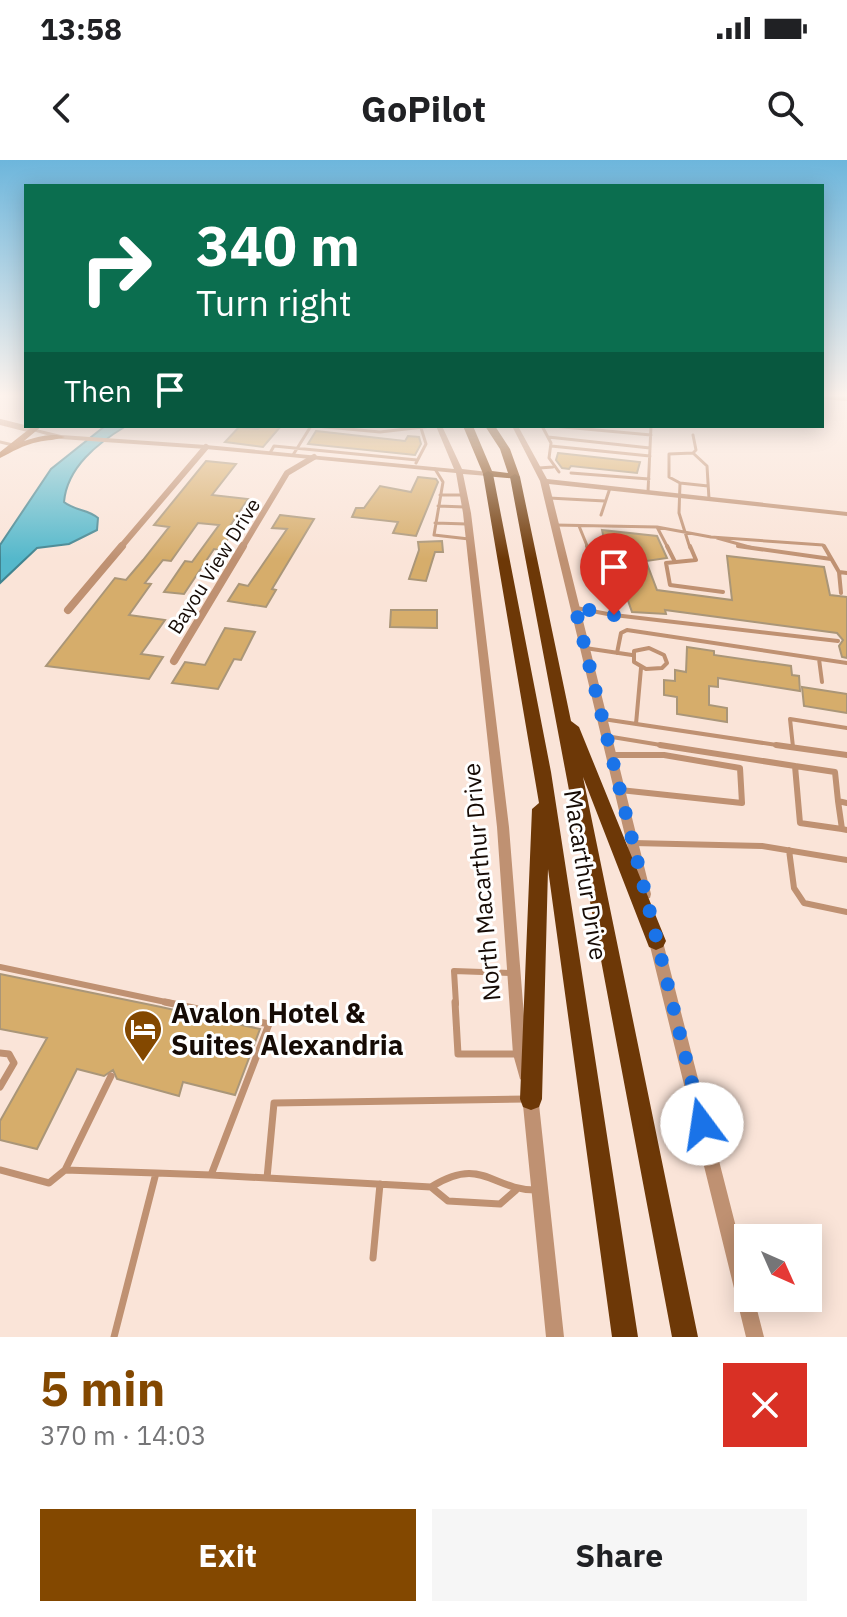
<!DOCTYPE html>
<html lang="en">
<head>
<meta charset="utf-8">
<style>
  body { margin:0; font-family:"IBM Plex Sans",sans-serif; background:#f6f6f6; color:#202124; height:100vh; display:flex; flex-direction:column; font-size:30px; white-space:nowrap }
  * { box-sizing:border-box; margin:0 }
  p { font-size:26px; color:#757577 }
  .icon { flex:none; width:44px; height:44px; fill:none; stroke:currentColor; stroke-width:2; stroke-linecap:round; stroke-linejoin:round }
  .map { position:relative; height:1177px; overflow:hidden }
  .drawer { display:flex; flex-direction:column; background:#fff; flex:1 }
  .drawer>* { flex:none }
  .top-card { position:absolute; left:24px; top:24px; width:800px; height:244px; border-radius:0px; box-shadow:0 4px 20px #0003; background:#0b6e4f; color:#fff; overflow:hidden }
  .needle { width:52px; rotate:135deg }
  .buttons { position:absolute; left:734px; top:1064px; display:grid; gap:16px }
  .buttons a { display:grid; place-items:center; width:88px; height:88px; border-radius:0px; background:#fff; box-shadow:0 4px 20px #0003; font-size:40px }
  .pin { position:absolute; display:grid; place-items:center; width:68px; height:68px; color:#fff; margin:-82px -34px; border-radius:50% 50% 50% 0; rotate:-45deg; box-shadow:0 0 8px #0007 }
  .pin .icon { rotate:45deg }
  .me { position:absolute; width:88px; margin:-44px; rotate:346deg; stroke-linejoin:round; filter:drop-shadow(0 0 6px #0008) }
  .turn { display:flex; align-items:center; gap:28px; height:168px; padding:0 40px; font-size:36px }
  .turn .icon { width:104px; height:104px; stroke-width:2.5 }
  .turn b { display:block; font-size:56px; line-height:68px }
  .then { display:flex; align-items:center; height:76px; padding:0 40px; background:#0003; gap:16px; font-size:30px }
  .round { display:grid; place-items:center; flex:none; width:84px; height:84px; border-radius:0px; background:#f6f6f6 }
  .overview { display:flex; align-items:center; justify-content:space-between; height:136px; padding:0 40px }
  h1 { font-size:48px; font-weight:700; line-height:60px; color:#834800 }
  .button { display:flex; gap:16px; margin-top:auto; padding:16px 40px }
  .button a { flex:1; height:92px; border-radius:0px; background:#834800; color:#fff; font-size:32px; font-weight:700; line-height:92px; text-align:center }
  .button a+a { background:#f6f6f6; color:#202124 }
  .status { display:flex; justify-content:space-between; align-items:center; height:56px; padding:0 40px; background:#fff; direction:ltr }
  .status svg { height:22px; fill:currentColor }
  header { display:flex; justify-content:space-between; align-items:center; height:104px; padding:0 40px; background:#fff; font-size:36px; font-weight:700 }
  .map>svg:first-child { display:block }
</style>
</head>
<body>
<div class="status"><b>13:58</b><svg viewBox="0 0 49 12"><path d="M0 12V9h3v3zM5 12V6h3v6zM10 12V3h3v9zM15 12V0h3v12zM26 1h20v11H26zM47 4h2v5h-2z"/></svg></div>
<header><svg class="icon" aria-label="back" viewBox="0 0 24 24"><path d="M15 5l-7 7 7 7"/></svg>GoPilot<svg class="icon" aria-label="search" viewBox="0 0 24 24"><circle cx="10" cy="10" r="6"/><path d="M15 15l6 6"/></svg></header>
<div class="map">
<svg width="847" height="1177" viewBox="0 0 847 1177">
  <rect width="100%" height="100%" fill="#fae4d8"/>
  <!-- water -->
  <path fill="#54b8cb" stroke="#418490" stroke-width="2" d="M 105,266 L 126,266 C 98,283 67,307 64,342 C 75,351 88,349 98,358 L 97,370 L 69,384 L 37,388 L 0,423 L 0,385 L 51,309 Z"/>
  <!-- building -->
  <path fill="#d6ad6b" stroke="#aa9678" stroke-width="2" d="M 261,266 L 281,266 L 263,287 L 225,282 L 239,267 L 258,269 Z
    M 316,271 L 405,281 L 408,276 L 419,277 L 421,284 L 415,295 L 308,284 Z
    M 558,293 L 640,302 L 637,313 L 571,306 L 569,309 L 562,308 L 556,300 Z
    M 206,301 L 236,304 L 212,335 L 248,339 L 226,372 L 232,373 L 220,390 L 214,389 L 184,434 L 164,432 L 185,401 L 192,402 L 219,365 L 198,363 L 171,401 L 163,400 L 145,423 L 151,424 L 129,455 L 165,460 L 141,494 L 163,497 L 149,519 L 46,506 L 115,418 L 126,420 L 143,400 L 169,367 L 154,365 Z
    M 418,317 L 436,319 L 438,322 L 416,376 L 393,373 L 398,362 L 352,357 L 356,348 L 364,348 L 380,326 L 411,332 Z
    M 280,355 L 314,359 L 272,429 L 276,430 L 266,447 L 228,441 L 239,424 L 248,426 L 287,369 L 272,368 Z
    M 602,370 L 657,376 L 667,398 L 646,401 L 657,430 L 732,440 L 727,396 L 824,407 L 830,435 L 847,437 L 847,498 L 842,497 L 839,486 L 843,480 L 837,473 L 665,450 L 666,454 L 632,452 L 626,435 L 611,433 L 608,424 L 623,424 L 616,405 L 620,405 L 614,384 L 605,384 Z
    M 442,381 L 443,392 L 435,392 L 426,421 L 409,419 L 419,390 L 418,382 Z
    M 391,450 L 437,450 L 437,468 L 390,467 Z
    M 225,468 L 255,472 L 241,500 L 234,499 L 218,529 L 172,523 L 185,502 L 205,505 Z
    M 687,487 L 714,491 L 714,495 L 791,506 L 792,515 L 799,516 L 800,531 L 718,518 L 718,527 L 709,526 L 709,545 L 727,548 L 727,562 L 677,554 L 677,537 L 664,535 L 664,520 L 675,521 L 675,510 L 686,512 Z
    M 802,527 L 847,534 L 847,553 L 804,546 Z
    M 0,814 L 161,847 L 260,869 L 235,935 L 183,922 L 179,936 L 117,919 L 113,910 L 104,916 L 77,909 L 37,989 L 0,980 L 0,961 L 47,878 L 0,869 Z"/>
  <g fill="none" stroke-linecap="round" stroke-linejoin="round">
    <!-- service-far3 -->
    <path stroke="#bf9172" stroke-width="3" d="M 316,266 L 380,272 L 432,266
      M 542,266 L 551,283 L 549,298 L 559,312
      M 553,266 L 651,275
      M 693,275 L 696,290 L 693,293
      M 548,277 L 650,288
      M 0,282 L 13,285
      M 551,286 L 650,296
      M 270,293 L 274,286 L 417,300
      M 293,295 L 311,266
      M 416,303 L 426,284 L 421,268
      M 539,308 L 553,307
      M 435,309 L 443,322 L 434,375 L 469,379
      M 571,313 L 649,319
      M 680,323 L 669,317 L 669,294 L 693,293 L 707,306 L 709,339
      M 648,332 L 651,266
      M 440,335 L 464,335
      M 549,338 L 605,341
      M 438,346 L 465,347
      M 601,355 L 610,328
      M 435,363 L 467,364
      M 555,365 L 657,367
      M 579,366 L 588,388
      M 717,378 L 753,388
      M 668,388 L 657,367 L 711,377 L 823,385 L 825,388
      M 690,388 L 679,353 L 680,323 L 708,326"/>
    <!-- service-far2 -->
    <path stroke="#bf9172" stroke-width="4" d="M 587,386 L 614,455 L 838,481
      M 667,386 L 675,402
      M 690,386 L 696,400 L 666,403 L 670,425 L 723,432
      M 738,386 L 831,399
      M 824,386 L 839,412 L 847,413
      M 839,412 L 841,433
      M 576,448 L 613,455
      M 585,488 L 632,495
      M 649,488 L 664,495 L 667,503 L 662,508 L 646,509 L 634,502 L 634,491 Z
      M 617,493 L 621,473 L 627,470 L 847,503
      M 819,499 L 822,522
      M 603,559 L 790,587
      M 636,564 L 641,508
      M 606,576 L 673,587
      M 793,587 L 790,559 L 847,568"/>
    <!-- service-far1 -->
    <path stroke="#bf9172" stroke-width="6" d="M 660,585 L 795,606
      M 776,585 L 847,595
      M 613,595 L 664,595 L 740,608 L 742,643 L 620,630
      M 838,641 L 835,612 L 795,606 L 800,663 L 842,669
      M 847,643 L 838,641 L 842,669 L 847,670
      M 633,683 L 762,686 L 847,700
      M 789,690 L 794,728 L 804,743 L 847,752
      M 0,807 L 175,844
      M 456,844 L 454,811 L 513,813"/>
    <!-- service -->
    <path stroke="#bf9172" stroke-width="7" d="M 165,842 L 269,864 L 211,1015 L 431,1027 L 448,1041 L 500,1044 L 516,1030
      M 455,842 L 458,894 L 518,894
      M 0,893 L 9,894 L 14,903 L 0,927
      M 0,1010 L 49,1023 L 65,1010 L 156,1013 L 114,1177
      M 65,1010 L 111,916
      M 156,1013 L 211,1015
      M 267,1018 L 274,943 L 526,939
      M 431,1027 C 482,995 491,1030 536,1030
      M 373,1098 L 380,1024"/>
    <!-- minor-far1 -->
    <path stroke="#bf9172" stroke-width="6" d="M 822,236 L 847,238
      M 0,262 L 32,270
      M 120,388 L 206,287
      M 242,388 L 287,313 L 314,297"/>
    <!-- minor -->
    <path stroke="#bf9172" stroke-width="8" d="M 68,450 L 122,386
      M 174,501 L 243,386"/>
    <!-- tertiary -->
    <path fill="#bf9172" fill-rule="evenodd" d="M 436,266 L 442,266 L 462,309 L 488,312 L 492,314 L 488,316 L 463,314 L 471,353 L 509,667 L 527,894 L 533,914 L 530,919 L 525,922 L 520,919 L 513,894 L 497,667 L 463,353 L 456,313 L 206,289 L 61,279 L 29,270 L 32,268 L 61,275 L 206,285 L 454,309 Z
      M 512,266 L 518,266 L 547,319 L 847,352 L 847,356 L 549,324 L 651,734 L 650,738 L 645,739 L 640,738 L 639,734 L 540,321 Z
      M 655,772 L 660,774 L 662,778 L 748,1114 L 748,1138 L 754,1138 L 764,1177 L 746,1177 L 648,778 L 650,774 Z
      M 530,927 L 535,930 L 538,935 L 564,1177 L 546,1177 L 522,935 L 525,930 Z"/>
    <!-- secondary -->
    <path fill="#a76534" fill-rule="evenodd" d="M 33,266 L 42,266 L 24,281 C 36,277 53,272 65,277 C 57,280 47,280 38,282 C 23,285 12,292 0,298 L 0,292 Z"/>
    <!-- trunk -->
    <path fill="#7c420e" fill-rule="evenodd" d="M 463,266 L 473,266 L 492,311 L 508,313 L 500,289 L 485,266 L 495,266 L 510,289 L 520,317 L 519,319 L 484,316 Z"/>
    <!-- motorway -->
    <path fill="#6d3807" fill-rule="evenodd" d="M 488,311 L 493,314 L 551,612 L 638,1177 L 612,1177 L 548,709 L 542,939 L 539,947 L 531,950 L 523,947 L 520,939 L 532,649 L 539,643 L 483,314 Z
      M 515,314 L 520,317 L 571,561 L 579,567 L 666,781 L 663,787 L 656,790 L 649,787 L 583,617 L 698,1177 L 672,1177 L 510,317 Z"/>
  </g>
  <!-- sky -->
  <linearGradient id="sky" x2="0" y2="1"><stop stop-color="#6db6dc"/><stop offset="0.59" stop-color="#fdf3ed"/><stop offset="1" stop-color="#fdf3ed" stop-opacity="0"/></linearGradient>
  <rect width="847" height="399" fill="url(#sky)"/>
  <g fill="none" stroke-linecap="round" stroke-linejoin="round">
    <!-- route -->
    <path stroke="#1a73e8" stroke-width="14" stroke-dasharray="0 25.2" d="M 614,455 L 575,447 L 702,964"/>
  </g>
  <!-- icons -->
  <defs>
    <symbol id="hotel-pin" viewBox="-11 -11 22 30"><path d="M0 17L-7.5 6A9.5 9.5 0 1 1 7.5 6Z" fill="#834800" stroke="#fff"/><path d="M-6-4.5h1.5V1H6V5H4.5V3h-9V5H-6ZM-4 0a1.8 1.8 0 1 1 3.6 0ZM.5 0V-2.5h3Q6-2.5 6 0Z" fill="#fff"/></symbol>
  </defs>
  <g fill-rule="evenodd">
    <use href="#hotel-pin" x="121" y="847" width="44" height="60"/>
  </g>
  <g text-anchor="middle" stroke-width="6" stroke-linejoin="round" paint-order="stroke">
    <!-- far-street labels -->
    <g font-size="20" fill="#160b05" stroke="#fff">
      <text transform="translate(214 406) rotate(-58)" y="7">Bayou View Drive</text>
    </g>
    <!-- street labels -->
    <g font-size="24" fill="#160b05" stroke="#fff">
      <text transform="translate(585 715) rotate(81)" y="8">Macarthur Drive</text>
      <text transform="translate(482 722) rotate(-95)" y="8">North Macarthur Drive</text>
    </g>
    <!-- near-poi labels -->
    <g font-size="28" font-weight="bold" fill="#160b05" stroke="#fff" text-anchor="start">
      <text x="171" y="863">Avalon Hotel &amp;<tspan x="171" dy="32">Suites Alexandria</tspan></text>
    </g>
  </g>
</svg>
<div class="buttons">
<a><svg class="needle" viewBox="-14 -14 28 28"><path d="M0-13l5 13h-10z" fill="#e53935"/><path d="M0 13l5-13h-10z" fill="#757577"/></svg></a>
</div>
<div class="pin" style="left:614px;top:455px;background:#d93025"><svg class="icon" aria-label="arrive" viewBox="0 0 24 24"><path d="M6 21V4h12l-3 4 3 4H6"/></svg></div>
<svg class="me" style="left:702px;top:964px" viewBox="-20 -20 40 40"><circle r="19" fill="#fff"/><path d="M0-13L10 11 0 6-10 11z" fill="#1a73e8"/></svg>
<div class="top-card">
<div class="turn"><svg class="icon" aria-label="right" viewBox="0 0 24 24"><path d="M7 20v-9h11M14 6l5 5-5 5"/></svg><div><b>340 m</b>Turn right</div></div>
<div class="then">Then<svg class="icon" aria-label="arrive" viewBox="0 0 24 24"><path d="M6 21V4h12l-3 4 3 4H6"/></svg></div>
</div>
</div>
<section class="drawer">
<div class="overview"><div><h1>5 min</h1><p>370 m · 14:03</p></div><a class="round" style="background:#d93025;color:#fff"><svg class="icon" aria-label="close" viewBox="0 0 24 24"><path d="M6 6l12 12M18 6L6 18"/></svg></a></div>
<div class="button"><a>Exit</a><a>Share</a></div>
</section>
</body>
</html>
